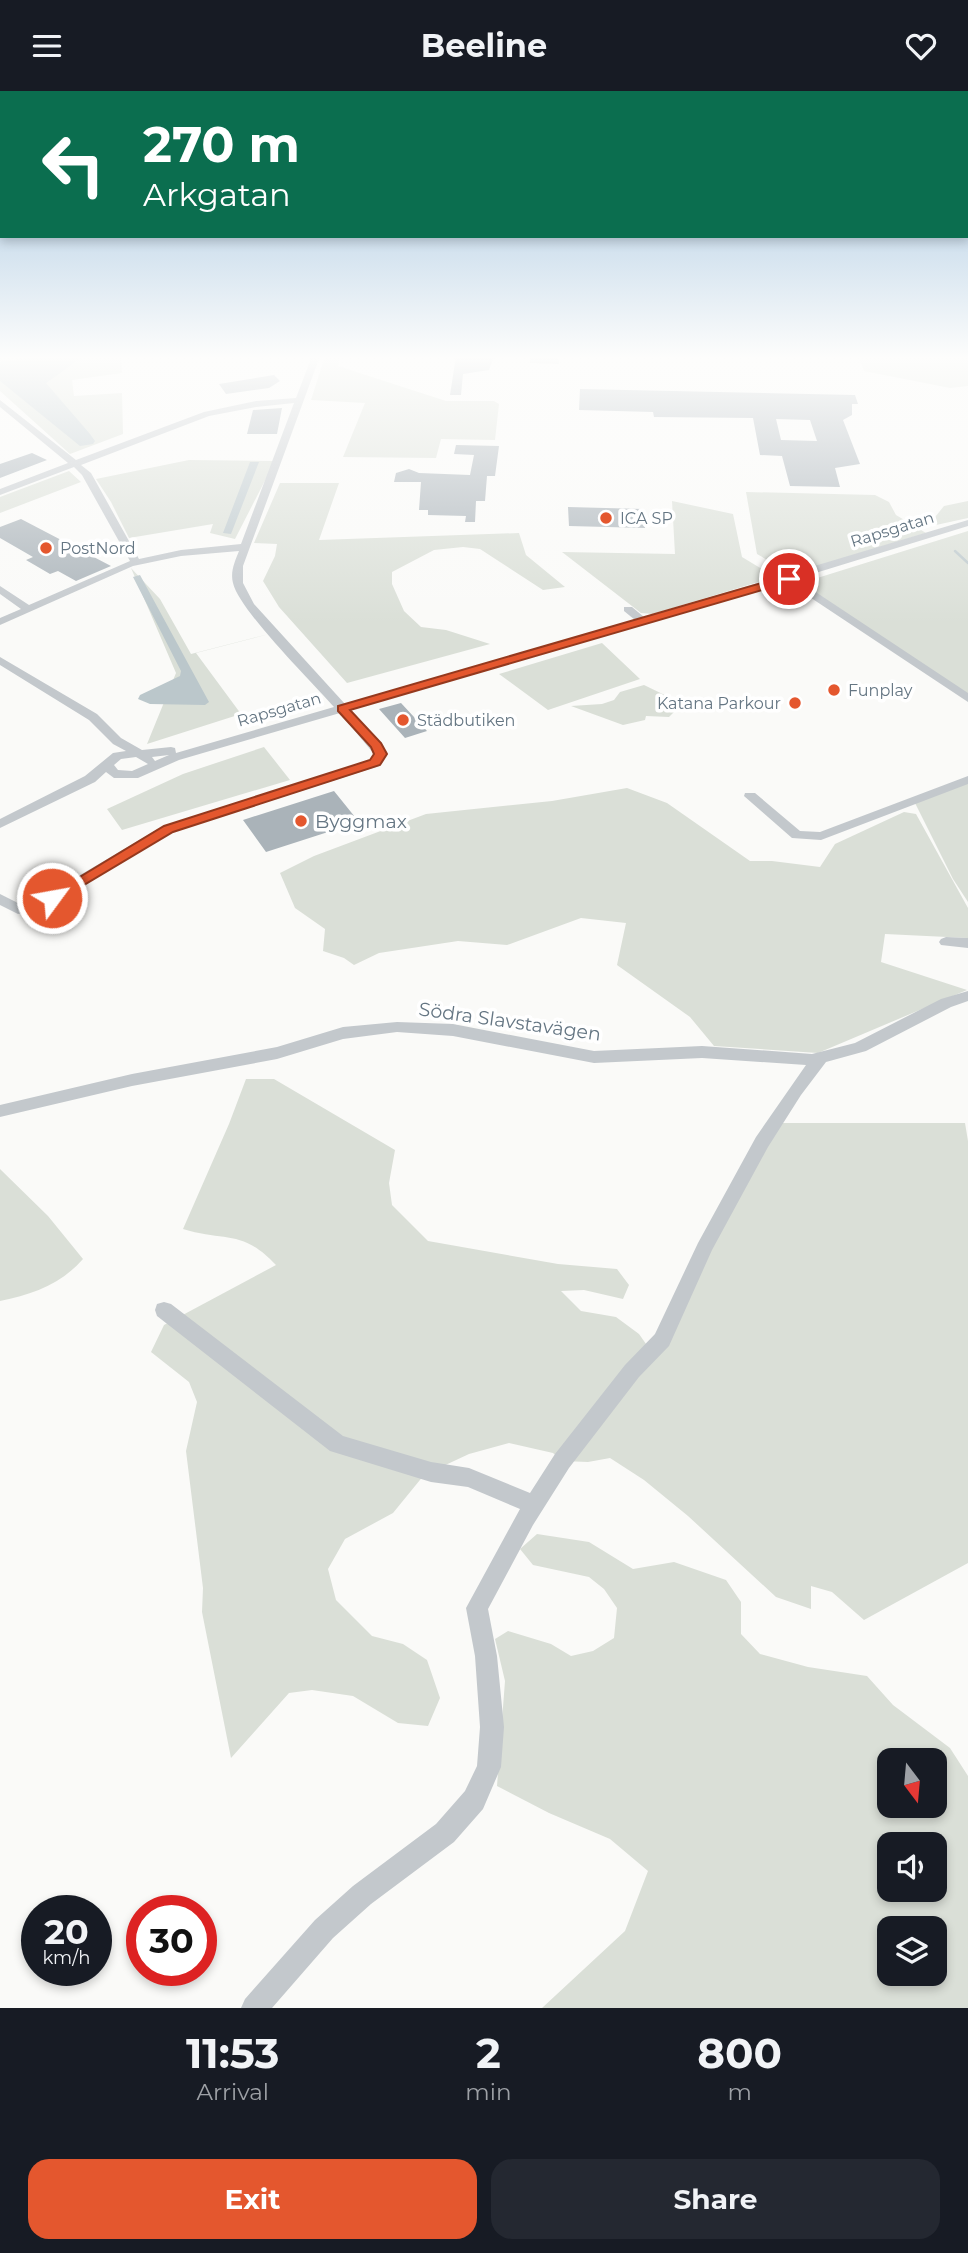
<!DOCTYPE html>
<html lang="en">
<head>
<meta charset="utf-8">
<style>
  body { margin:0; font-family:Montserrat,sans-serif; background:#242831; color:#f1f3f6; height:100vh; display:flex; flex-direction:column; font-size:26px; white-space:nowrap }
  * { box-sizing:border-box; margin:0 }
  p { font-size:23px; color:#9ea1a6 }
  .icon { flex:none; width:38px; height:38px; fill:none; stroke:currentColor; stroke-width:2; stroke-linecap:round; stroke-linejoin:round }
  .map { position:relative; height:1917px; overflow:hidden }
  .details { display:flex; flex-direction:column; background:#171b24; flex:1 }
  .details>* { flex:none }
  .banner { position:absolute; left:0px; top:0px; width:970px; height:147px; box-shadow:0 4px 10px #0003; background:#0b6e4f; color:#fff; overflow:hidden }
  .needle { width:46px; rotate:164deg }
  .fabs { position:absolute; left:877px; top:1657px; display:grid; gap:14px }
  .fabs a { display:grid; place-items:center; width:70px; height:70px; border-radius:14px; background:#171b24; box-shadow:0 4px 10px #0003; font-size:35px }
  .speed { position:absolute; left:21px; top:1804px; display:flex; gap:14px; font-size:35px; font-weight:700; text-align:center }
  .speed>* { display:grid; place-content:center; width:91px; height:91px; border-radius:50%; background:#171b24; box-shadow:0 4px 10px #0003; line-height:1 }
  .speed small { font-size:18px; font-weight:400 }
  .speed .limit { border:10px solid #d22; background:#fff; color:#111 }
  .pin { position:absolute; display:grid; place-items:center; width:60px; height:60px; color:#fff; margin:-30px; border:4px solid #fff; border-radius:50%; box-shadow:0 2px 7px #0007 }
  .me { position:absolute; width:77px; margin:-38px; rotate:58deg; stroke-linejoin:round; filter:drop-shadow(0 0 5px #0008) }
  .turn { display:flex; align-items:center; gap:24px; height:147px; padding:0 28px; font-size:32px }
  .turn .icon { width:91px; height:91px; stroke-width:2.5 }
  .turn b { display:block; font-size:49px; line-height:60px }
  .eta { display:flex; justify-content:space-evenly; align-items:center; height:119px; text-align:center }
  .eta b { font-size:42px; font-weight:700; line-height:49px }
  .cta { display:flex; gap:14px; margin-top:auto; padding:14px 28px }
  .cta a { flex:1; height:80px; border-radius:21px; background:#e4572e; color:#fff; font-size:28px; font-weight:700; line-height:80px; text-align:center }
  .cta a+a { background:#242831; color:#f1f3f6 }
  header { display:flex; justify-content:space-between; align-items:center; height:91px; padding:0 28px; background:#171b24; font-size:32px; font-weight:700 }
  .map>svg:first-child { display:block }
</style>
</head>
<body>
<header><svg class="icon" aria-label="menu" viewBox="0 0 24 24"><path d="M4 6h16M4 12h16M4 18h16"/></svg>Beeline<svg class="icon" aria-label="heart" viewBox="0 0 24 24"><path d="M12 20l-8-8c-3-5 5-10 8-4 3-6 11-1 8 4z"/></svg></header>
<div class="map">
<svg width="968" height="1917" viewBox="0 0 968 1917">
  <rect width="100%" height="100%" fill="#fafaf8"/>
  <!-- green -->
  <path fill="#dadfd7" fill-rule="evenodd" d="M 0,265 L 121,265 L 122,282 L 72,289 L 74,305 L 122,302 L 123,343 L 70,363 L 0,300 Z
    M 325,265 L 341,265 L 338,275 L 446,310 L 494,310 L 499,313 L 495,349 L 441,348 L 436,367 L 343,366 L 365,312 L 311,309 Z
    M 858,265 L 968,265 L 968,295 L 950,297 L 864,280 Z
    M 189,369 L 275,370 L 235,448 L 210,442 L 213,433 L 129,447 L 111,411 L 96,388 Z
    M 69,380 L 81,391 L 0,422 L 0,406 Z
    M 280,392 L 339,392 L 319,449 L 519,442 L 526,464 L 565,496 L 543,499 L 480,458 L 463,456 L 434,459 L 392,481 L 392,493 L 404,520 L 421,536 L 446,539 L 490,553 L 347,592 L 279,516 L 263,490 L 275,465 L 277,453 L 254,452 Z
    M 746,401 L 875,404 L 889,411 L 896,424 L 926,442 L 791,483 L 757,463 Z
    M 672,410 L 733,423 L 742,466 L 775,486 L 653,523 L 641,522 L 562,461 L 675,463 Z
    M 968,410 L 968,427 L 936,434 L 931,431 L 944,415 Z
    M 968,440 L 968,607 L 798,493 Z
    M 131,477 L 160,508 L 191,563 L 269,543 L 196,562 L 241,623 L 147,653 L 176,582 Z
    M 602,552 L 640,588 L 548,619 L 499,583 Z
    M 644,594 L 675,609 L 677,618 L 669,626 L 646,625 L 645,629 L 623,634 L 571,615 L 602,613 L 614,609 L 620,601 Z
    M 264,656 L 290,689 L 122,739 L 107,718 L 183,683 Z
    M 968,689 L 968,811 L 953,788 L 914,710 Z
    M 627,697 L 667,712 L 750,770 L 772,770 L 820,776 L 835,753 L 904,721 L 916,723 L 968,817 L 968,847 L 885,843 L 881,871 L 967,899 L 818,962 L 714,955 L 690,926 L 617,874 L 626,832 L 581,827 L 507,854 L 458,850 L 379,862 L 354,874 L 344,867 L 323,860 L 325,838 L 295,817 L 280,782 L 314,765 L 426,723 L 552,710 Z
    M 246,988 L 274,988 L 395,1059 L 389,1092 L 392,1114 L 428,1150 L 558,1173 L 617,1178 L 629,1194 L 623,1208 L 584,1199 L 561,1200 L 581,1220 L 616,1226 L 639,1243 L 651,1260 L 774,1032 L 965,1032 L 968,1050 L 968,1472 L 864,1529 L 832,1501 L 811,1495 L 811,1518 L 776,1506 L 688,1425 L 644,1389 L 610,1367 L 588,1371 L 562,1370 L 553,1362 L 509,1352 L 469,1363 L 424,1384 L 393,1422 L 345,1448 L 328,1478 L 336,1509 L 372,1545 L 403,1553 L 427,1569 L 440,1607 L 428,1635 L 398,1632 L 353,1605 L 312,1599 L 289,1602 L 231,1667 L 202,1521 L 203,1497 L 186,1360 L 197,1311 L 189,1291 L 151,1261 L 164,1234 L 276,1174 C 242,1138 226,1151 183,1138 L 229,1033 Z
    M 0,1078 L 48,1125 L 83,1168 C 60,1194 33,1203 0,1210 Z
    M 537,1443 L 589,1451 L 633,1478 L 674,1471 L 726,1489 L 741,1511 L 741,1543 L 760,1563 L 808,1576 L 867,1585 L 893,1614 L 950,1657 L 968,1685 L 968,1917 L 542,1917 L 625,1840 L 648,1780 L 610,1748 L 549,1722 L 497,1695 L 505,1590 L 495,1548 L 508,1540 L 551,1553 L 571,1565 L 593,1560 L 614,1547 L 617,1517 L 604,1498 L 589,1486 L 533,1474 L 520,1458 ZM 889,1670 L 934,1670 L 934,1715 L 889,1715 ZM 889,1754 L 934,1754 L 934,1799 L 889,1799 ZM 889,1838 L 934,1838 L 934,1883 L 889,1883 Z"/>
  <!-- water -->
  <path fill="#bbc7cb" d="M 41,265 L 84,265 L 46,292 L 90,343 L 95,350 L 93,353 L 80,355 L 0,290 L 0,271 Z
    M 250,371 L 259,371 L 231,443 L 223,442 Z
    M 140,484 L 209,611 L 205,614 L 150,613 L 138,608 L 140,604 L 180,585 L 181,580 L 133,486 Z"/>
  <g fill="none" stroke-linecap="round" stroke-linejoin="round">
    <!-- stream -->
    <path stroke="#bbc7cb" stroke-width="2.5" d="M 955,460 L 968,472"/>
  </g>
  <!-- building -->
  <path fill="#aab3b9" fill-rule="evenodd" d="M 456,265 L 494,265 L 489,279 L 463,283 L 461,304 L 450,304 Z
    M 530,265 L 558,265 L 559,273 L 530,272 Z
    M 274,284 L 280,290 L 269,297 L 226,303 L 219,293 Z
    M 580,298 L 855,304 L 858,313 L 852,313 L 852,324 L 843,329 L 860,373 L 835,377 L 840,396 L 790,395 L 782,365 L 760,364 L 753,327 L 654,326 L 653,321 L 579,319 ZM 776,328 L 810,329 L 817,350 L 781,349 Z
    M 282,317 L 277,343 L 247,343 L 253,319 Z
    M 456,354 L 499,355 L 495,385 L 487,385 L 485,410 L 476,410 L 475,431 L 465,431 L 466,425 L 428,424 L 428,419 L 419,419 L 421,391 L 394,391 L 396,382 L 409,378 L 419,382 L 470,384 L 474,364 L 454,363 Z
    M 32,362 L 47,369 L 0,387 L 0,373 Z
    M 568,416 L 643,418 L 645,437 L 569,435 Z
    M 21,428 L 111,475 L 76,490 L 58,480 L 50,483 L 26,469 L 33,466 L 0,447 L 0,436 Z
    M 401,612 L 427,640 L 405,647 L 379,618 Z
    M 334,700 L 359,731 L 266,761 L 243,729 Z"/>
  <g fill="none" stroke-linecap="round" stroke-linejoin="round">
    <!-- minor -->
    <path fill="#c3c8cc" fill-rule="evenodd" d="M 312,265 L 320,265 L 243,475 L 243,492 L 254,513 L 345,613 L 635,529 L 624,520 L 624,516 L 632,516 L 644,526 L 968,429 L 968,435 L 796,488 L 968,602 L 968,611 L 787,491 L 350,619 L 380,652 L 386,663 L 379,675 L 173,741 L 47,816 L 18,823 L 0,814 L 0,803 L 20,813 L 38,809 L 163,735 L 370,669 L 374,663 L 340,622 L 179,669 L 138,687 L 114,687 L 106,681 L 95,691 L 0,737 L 0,728 L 85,685 L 113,662 L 126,660 L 113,653 L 89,629 L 0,574 L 0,566 L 97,623 L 121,647 L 142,659 L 171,656 L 175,657 L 176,662 L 334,616 C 312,591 239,519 233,492 C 230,481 235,470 239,460 L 181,465 L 133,475 L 0,534 L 0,527 L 21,518 L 0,503 L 0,495 L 29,514 L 130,470 L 82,384 L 74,376 L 0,404 L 0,398 L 68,372 L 0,316 L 0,309 L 76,369 L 204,321 L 256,310 L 296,307 ZM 294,312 L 241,453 L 181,459 L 139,468 L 91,382 L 81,374 L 209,325 L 256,316 ZM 169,664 L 155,670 L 152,666 ZM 136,666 L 148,673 L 132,680 L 118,679 L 114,674 L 121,668 Z
      M 968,685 L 968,693 L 821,749 L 792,747 L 744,705 L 745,702 L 755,702 L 800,740 L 820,741 Z
      M 946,846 L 968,847 L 968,857 L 941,854 L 939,851 L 941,848 Z
      M 968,900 L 968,910 L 951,916 L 866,960 L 826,971 L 801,1004 L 768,1056 L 712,1159 L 669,1255 L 639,1286 L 569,1377 L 533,1434 L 488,1518 L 497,1565 L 504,1636 L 501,1676 L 483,1718 L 454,1751 L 371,1813 L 333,1847 L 272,1917 L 241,1917 L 245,1908 L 315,1829 L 353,1795 L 436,1733 L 465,1700 L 477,1675 L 480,1636 L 475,1565 L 466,1517 L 520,1418 L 468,1396 L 431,1391 L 330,1360 L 157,1225 L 155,1219 L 157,1213 L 164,1211 L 171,1213 L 343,1345 L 431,1371 L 469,1377 L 530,1402 L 555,1363 L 625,1274 L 655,1243 L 698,1152 L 756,1046 L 806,974 L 702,967 L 594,972 L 453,945 L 397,941 L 343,948 L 277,968 L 132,995 L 0,1026 L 0,1014 L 132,983 L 277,956 L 343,936 L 397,931 L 453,933 L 594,960 L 702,955 L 812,963 L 855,952 L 941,908 Z"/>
  </g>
  <!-- sky -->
  <linearGradient id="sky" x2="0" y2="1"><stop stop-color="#96bcdc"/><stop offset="0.5" stop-color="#fdfdfc"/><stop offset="1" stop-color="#fdfdfc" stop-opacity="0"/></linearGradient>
  <rect width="968" height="533" fill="url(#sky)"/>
  <!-- route -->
  <path fill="#e4572e" stroke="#94391e" stroke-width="2" d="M 789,484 L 793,485 L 793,490 L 350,619 L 381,652 L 387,663 L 380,674 L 173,741 L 57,810 L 52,812 L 45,807 L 164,735 L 370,669 L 374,663 L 371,656 L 338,620 L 338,615 Z"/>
  <!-- markers -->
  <g fill="#e4572e" stroke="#fff" stroke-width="2.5">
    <circle cx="606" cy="427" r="7"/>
    <circle cx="46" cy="457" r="7"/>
    <circle cx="834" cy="599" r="7"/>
    <circle cx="795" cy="612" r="7"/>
    <circle cx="403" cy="629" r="7"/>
    <circle cx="301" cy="730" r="7"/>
  </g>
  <g text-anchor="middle" stroke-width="7" stroke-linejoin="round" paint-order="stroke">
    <!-- far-poi labels -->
    <g font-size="16" fill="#657683" stroke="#fff" text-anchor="start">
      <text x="620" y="433">ICA SP</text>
      <text x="60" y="463">PostNord</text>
      <text x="848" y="605">Funplay</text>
      <text x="781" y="618" text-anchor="end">Katana Parkour</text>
      <text x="417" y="635">Städbutiken</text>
    </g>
    <!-- far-street labels -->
    <g font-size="16" fill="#657683" stroke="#fff">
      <text transform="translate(892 438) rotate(-17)" y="6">Rapsgatan</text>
      <text transform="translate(279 618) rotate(-16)" y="6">Rapsgatan</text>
    </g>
    <!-- poi labels -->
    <g font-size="19" fill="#657683" stroke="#fff" text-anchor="start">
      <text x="315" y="737">Byggmax</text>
    </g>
    <!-- street labels -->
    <g font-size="19" fill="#657683" stroke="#fff">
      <text transform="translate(510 930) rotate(8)" y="7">Södra Slavstavägen</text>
    </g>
  </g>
</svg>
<div class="fabs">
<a><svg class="needle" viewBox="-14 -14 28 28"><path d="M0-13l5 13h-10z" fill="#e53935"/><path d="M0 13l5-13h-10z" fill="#9ea1a6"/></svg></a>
<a><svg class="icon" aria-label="sound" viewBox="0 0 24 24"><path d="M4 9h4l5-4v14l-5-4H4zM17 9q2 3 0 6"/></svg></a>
<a><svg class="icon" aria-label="layers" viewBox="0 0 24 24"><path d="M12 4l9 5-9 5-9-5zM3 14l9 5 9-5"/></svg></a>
</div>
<div class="speed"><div>20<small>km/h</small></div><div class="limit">30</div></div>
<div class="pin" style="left:789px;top:488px;background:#d93025"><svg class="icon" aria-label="arrive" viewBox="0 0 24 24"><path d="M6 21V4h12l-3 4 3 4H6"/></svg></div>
<svg class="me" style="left:52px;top:807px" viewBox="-20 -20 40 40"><circle r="17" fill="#e4572e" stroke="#fff" stroke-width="3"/><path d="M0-11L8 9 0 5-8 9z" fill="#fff"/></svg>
<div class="banner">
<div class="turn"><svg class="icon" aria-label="left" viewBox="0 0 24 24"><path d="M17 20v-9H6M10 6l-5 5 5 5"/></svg><div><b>270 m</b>Arkgatan</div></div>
</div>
</div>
<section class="details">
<div class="eta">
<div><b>11:53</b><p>Arrival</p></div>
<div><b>2</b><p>min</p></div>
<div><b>800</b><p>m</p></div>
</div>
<div class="cta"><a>Exit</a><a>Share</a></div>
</section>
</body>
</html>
